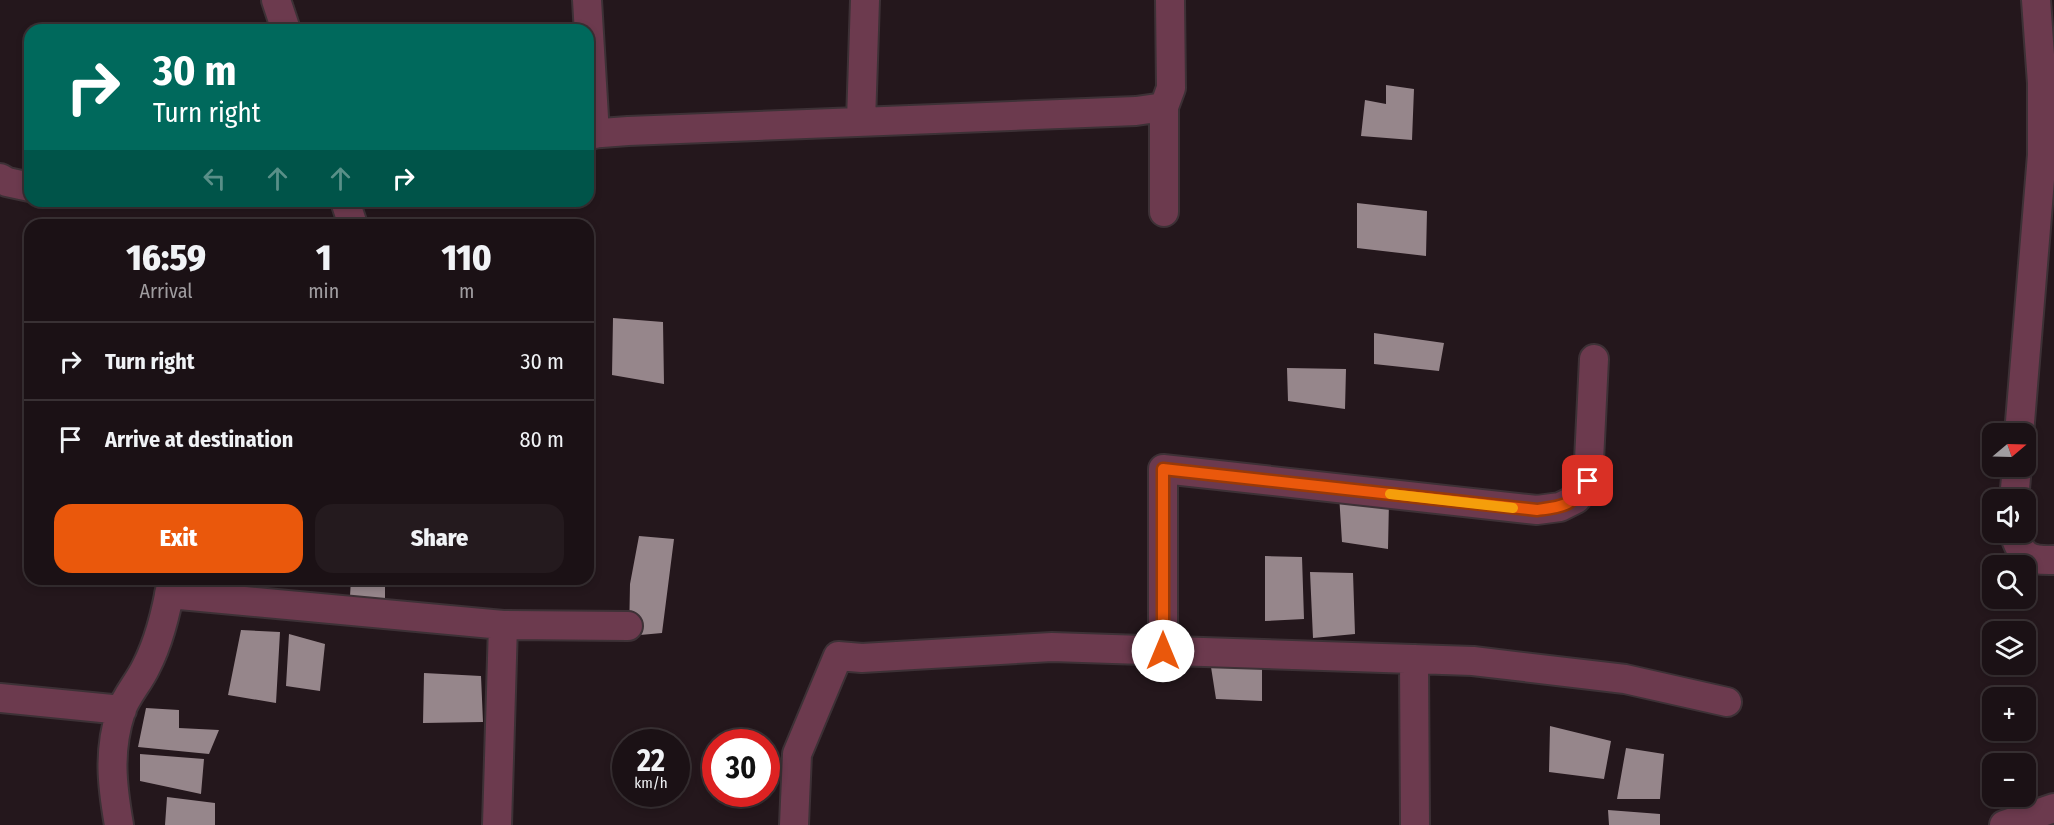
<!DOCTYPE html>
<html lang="en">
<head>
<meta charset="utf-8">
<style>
  body { margin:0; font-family:"Fira Sans Condensed",sans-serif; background:#241a1e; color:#f1f3f6; height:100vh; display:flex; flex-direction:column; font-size:22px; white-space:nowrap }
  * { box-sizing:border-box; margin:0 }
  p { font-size:20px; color:#a09da0 }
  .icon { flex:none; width:33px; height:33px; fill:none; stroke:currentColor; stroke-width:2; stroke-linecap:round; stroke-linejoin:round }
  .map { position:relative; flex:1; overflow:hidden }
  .panel { position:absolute; left:24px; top:219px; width:570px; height:366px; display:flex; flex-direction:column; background:#1b1115; border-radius:18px; box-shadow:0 3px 9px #0003,0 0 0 2px #393134 }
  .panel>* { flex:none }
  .guide { position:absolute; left:24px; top:24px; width:570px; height:183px; border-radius:18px; box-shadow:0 3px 9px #0003,0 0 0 2px #393134; background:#00695c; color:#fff; overflow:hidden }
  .needle { width:39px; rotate:71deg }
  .fabs { position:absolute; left:1982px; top:423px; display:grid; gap:12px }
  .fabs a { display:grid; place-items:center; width:54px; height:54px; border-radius:12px; background:#1b1115; box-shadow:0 3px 9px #0003,0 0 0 2px #393134; font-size:30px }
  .speed { position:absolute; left:612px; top:729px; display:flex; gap:12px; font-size:30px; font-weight:700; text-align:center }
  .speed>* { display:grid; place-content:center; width:78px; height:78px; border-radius:50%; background:#1b1115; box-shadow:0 3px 9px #0003,0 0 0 2px #393134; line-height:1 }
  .speed small { font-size:15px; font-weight:400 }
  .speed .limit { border:9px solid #d22; background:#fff; color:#111 }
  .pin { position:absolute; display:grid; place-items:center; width:51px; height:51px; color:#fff; margin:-26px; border-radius:12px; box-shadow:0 3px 9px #0006 }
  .me { position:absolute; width:66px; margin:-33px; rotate:0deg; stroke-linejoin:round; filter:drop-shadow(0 0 4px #0008) }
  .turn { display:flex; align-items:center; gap:21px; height:126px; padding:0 30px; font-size:27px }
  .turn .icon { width:78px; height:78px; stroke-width:2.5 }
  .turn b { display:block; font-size:42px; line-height:51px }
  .lanes { display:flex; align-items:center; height:57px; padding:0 30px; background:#0003; justify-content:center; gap:30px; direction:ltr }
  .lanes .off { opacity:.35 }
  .eta { display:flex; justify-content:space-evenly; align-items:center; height:102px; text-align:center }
  .eta b { font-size:36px; font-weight:800; line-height:42px }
  .primary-button { display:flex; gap:12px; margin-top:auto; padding:12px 30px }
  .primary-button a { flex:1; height:69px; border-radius:18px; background:#ea580c; color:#fff; font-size:24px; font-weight:800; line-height:69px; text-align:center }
  .primary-button a+a { background:#241a1e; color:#f1f3f6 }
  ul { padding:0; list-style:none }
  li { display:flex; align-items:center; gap:18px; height:78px; padding:0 30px; border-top:2px solid #393134 }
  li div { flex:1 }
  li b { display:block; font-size:22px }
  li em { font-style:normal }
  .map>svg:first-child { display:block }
</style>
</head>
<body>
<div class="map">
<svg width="2054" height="825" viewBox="0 0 2054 825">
  <rect width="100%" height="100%" fill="#24171c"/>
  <!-- building -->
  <path fill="#96868b" d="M 1386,85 L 1414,89 L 1412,140 L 1361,136 L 1365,100 L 1386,104 Z
    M 1357,203 L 1427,211 L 1426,256 L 1357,248 Z
    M 613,318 L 663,322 L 664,384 L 612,375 Z
    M 1374,333 L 1444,343 L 1439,371 L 1374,364 Z
    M 1287,368 L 1346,369 L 1345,409 L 1288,401 Z
    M 1339,494 L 1389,501 L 1388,549 L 1342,542 Z
    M 639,536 L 674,539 L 662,633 L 629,636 L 630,584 Z
    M 1265,556 L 1302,557 L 1304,619 L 1265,621 Z
    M 1310,572 L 1353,573 L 1355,634 L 1313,638 Z
    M 351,579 L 385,579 L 385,600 L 350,596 Z
    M 241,630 L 280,632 L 276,703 L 228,695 Z
    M 289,634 L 325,644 L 320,691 L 286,686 Z
    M 1262,666 L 1262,701 L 1216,699 L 1211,667 Z
    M 424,673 L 481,676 L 483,722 L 423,723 Z
    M 146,708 L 179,710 L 179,728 L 219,730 L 209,754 L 138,747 Z
    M 1550,726 L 1611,741 L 1604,779 L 1549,772 Z
    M 1626,748 L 1664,754 L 1660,799 L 1617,799 Z
    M 140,754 L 204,759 L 201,794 L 140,781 Z
    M 167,797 L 215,803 L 215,825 L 165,825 Z
    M 1608,810 L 1660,814 L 1660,825 L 1609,825 Z"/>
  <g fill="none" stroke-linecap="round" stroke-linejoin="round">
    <defs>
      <path id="minor" d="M 276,0 L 286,30
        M 587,0 L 595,134
        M 861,121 L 865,0
        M 588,134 L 628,131 L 1136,111 L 1164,107 L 1171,88 L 1170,0
        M 0,178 L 7,182 L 30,187
        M 345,201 L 353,225
        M 1164,212 L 1164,107
        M 2019,434 L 2042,155 L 2042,83 L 2036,0
        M 2014,500 L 2017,466
        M 2014,532 C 2020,557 2030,561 2054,560
        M 169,594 L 503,625 L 628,626
        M 1163,651 L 1163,469 L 1537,510 L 1560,507 L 1576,499 L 1588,481 L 1594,359
        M 1414,659 L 1415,825
        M 0,698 L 122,710
        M 119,825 C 112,785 108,751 121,711 C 126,696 139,682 146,667 C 160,640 167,609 172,579
        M 497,825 L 503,625
        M 794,825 L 797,754 L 838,656 L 862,658 L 1052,647 L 1473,661 L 1625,679 L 1727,702
        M 2004,825 L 2054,808"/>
    </defs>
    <!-- minor casing -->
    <use href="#minor" stroke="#3d3136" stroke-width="32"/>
    <!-- minor -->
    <use href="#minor" stroke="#6c3a4e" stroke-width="28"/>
  </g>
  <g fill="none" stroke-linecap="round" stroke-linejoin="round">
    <defs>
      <path id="route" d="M 1163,651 L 1163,469 L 1537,510 C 1566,506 1571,506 1588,481"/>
    </defs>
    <!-- route casing -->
    <use href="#route" stroke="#983908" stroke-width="15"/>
    <!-- route -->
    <use href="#route" stroke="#ea580c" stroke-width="10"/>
    <!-- slow -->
    <path stroke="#f59e0b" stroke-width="10" d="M 1390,494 L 1513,508"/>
  </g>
</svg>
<div class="fabs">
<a><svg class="needle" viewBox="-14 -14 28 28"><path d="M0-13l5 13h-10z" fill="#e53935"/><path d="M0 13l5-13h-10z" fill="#a09da0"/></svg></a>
<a><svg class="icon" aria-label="sound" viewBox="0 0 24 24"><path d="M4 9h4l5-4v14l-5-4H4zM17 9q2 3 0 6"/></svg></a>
<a><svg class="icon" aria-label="search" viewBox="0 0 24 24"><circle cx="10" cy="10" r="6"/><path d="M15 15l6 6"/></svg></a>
<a><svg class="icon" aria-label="layers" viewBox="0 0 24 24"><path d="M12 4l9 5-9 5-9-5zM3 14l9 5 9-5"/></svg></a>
<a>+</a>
<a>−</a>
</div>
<div class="speed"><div>22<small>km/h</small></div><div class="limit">30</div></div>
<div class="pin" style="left:1588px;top:481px;background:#d93025"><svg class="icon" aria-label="arrive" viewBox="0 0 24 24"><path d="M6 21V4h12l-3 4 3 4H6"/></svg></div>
<svg class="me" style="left:1163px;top:651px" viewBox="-20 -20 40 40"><circle r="19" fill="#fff"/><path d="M0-13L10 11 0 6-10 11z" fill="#ea580c"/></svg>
<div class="guide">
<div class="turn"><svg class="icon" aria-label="right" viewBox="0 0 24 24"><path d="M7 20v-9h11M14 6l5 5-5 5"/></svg><div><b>30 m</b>Turn right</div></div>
<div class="lanes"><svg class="icon off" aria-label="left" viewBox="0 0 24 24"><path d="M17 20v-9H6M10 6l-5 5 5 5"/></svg><svg class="icon off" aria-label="ahead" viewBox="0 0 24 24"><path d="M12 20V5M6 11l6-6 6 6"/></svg><svg class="icon off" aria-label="ahead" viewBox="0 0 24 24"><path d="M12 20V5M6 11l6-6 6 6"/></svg><svg class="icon" aria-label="right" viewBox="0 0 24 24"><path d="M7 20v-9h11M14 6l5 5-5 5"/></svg></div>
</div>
<section class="panel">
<div class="eta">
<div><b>16:59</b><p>Arrival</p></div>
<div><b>1</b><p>min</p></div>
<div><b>110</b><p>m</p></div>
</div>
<ul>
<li><svg class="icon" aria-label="right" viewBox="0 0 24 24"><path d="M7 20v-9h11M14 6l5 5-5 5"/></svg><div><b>Turn right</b></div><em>30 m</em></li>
<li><svg class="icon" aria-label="arrive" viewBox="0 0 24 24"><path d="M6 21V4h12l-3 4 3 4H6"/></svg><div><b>Arrive at destination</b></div><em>80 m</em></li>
</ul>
<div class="primary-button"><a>Exit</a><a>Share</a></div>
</section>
</div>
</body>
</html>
